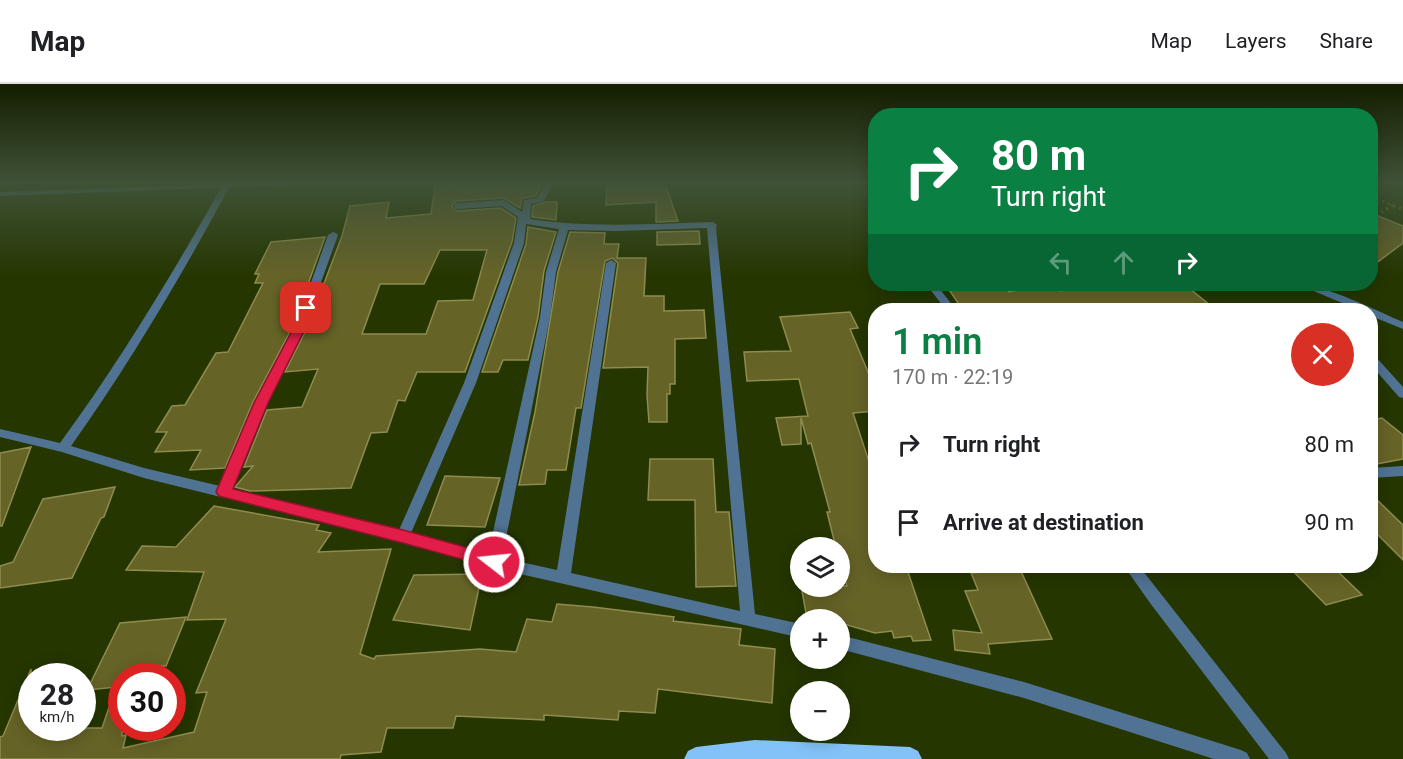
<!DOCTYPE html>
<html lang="en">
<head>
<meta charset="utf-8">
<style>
  body { margin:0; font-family:Roboto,sans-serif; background:#f2f2f2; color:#202124; height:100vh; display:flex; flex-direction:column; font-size:22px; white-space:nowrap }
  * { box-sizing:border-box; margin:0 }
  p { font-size:20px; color:#757577 }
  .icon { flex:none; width:33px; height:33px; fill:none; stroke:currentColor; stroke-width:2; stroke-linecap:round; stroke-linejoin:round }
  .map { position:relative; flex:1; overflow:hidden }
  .panel { position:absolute; left:868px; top:219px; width:510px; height:270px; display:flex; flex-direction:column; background:#fff; border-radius:24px; box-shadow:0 3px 15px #0003 }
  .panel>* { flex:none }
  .hud { position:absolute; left:868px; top:24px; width:510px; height:183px; border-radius:24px; box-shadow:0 3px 15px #0003; background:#0b8043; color:#fff; overflow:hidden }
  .controls { position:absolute; left:790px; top:453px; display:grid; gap:12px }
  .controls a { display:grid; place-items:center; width:60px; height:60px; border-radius:50%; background:#fff; box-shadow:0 3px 15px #0003; font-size:30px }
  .speed { position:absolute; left:18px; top:579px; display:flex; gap:12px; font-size:30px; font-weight:700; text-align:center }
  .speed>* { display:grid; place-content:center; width:78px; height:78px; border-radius:50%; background:#fff; box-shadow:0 3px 15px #0003; line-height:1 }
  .speed small { font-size:15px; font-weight:400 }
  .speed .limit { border:9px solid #d22; background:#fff; color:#111 }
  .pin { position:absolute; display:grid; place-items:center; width:51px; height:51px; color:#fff; margin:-26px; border-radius:12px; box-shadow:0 3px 9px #0006 }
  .me { position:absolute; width:66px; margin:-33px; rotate:286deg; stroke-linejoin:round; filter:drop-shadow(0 0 4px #0008) }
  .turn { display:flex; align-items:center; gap:21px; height:126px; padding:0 24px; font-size:27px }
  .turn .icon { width:78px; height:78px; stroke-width:2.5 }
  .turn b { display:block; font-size:42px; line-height:51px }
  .lanes { display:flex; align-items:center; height:57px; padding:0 24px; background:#0003; justify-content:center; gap:30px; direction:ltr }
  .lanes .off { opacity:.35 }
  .round { display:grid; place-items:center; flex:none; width:63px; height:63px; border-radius:32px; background:#f2f2f2 }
  .head { display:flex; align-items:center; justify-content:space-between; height:102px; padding:0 24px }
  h1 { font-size:36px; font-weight:600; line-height:45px; color:#0b8043 }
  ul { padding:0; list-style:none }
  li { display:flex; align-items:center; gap:18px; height:78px; padding:0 24px }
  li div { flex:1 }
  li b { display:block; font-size:22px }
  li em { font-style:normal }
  header { display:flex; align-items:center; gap:36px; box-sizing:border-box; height:84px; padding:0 30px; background:#fff; border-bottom:2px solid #e0e0e0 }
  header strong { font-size:28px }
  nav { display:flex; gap:33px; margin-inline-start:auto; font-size:21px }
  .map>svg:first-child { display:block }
</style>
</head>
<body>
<header>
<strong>Map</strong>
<nav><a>Map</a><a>Layers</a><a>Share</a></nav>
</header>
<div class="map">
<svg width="1403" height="675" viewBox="0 0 1403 675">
  <rect width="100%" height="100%" fill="#253600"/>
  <!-- building -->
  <path fill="#666327" stroke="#8e8c4f" stroke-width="1.5" fill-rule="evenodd" d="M 479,99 L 540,99 L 541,102 L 536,112 L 522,114 L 520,124 L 504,114 L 457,117 L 451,122 L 457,127 L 501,124 L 516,134 L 512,158 L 465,288 L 417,288 L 405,317 L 398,316 L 387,348 L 371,349 L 351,404 L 250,407 L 235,403 L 253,382 L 244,383 L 267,326 L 302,323 L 318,285 L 285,288 L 307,244 L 342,152 L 350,122 L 389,118 L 386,134 L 431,130 L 435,102 ZM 440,166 L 487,166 L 473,216 L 438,217 L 426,250 L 362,250 L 380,200 L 424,200 Z
    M 607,99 L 655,99 L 655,101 L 655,99 L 665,99 L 678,137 L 656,138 L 656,118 L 606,121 Z
    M 546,118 L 557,118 L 556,136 L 532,133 L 533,122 Z
    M 1371,129 L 1403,142 L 1403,159 L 1371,183 Z
    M 528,143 L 556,148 L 544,187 L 538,233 L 528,276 L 503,276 L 498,288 L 482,288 L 526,160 Z
    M 699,147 L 700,160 L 657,161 L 657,148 Z
    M 570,148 L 605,149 L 604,160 L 619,160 L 617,174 L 646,174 L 644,212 L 664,212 L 664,227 L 704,226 L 706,254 L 675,255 L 675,300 L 670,300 L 670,310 L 667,310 L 667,338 L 649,338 L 647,311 L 648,283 L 603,284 L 618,179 L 612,174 L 605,177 L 581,324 L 576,324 L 566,386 L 547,386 L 545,400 L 519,401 L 535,328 L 558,188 Z
    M 325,153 L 293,242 L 253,318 L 225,384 L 190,386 L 201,366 L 155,368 L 167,348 L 156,348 L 172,322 L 185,321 L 216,269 L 228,268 L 263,199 L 255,199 L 259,190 L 255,190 L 271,158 Z
    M 945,200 L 1003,200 L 1009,208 L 1047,200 L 1051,200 L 1060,207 L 1101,200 L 1184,200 L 1216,226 L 963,226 Z
    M 850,228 L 858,244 L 850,245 L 876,307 L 876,327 L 853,329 L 876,399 L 876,482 L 906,482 L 931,556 L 913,557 L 911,552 L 894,554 L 892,547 L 875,549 L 840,539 L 840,536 L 828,536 L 806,529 L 801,502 L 847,502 L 840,477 L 840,464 L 836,464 L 827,428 L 830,428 L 811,359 L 808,360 L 801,334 L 801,360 L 782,361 L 776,334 L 808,332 L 799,295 L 747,297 L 744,268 L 791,267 L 780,233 Z
    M 1382,334 L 1403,351 L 1403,375 L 1371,381 L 1371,336 Z
    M 31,363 L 2,442 L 0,442 L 0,369 Z
    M 650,375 L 713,375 L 716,428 L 729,428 L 736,502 L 696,503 L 695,416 L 648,416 Z
    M 445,392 L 500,394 L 485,443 L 427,441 Z
    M 115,403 L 104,433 L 101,434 L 72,494 L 0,504 L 0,482 L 13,478 L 43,415 Z
    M 1371,410 L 1403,441 L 1403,476 L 1371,444 Z
    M 214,422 L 319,441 L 316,446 L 331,449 L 318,468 L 391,465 L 360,570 L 374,575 L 376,572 L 480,565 L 516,568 L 527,535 L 552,538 L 557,520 L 593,523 L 674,533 L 673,537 L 741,545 L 739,561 L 775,565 L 772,619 L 658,605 L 655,629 L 619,627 L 618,636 L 544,631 L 544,636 L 456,632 L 453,644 L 387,644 L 381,668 L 341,671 L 340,675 L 0,675 L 0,653 L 3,652 L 31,585 L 32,644 L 102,644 L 116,603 L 87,606 L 120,539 L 186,533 L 166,582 L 159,582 L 155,592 L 122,592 L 122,652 L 126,651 L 123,664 L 194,648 L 207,608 L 196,609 L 226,535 L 187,536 L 204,488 L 126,486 L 142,462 L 176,463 Z
    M 1288,482 L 1332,482 L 1362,511 L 1326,521 Z
    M 1020,485 L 1052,555 L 988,560 L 990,570 L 955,566 L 953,546 L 982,549 L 965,507 L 978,506 L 971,489 Z
    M 482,490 L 470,546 L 393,536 L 414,491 Z"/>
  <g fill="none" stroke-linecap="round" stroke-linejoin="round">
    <!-- path -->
    <path stroke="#627244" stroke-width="3" stroke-dasharray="2 4" stroke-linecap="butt" d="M 1371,113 L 1403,125
      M 1371,135 L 1393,121"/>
    <!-- service -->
    <path fill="#507393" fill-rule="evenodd" d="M 257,99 L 293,99 L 290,101 L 0,112 L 0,108 Z"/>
    <!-- minor -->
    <path fill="#507393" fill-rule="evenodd" d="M 546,99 L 554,99 L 543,118 L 531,120 L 530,135 C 590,144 652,140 713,138 L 717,141 L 716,144 L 755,530 L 801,540 L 801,554 L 494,484 L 403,458 L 144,394 L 62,368 L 0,353 L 0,345 L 60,359 C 120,277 172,191 222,102 L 226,100 L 230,102 C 182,191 130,279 71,362 L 144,384 L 220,402 L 255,319 L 295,243 L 328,151 L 333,148 L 336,149 L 338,151 L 305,243 L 267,319 L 232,405 L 399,446 L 464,299 L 514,159 L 518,133 L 502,122 L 457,125 L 453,122 L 457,119 L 504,116 L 522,128 L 524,116 L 537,114 ZM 526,140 L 559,145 L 546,188 L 540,233 L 488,471 L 411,449 L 476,299 L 524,159 ZM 707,144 L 740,527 L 571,489 L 616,179 L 611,176 L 606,179 L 557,486 L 502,474 L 550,233 L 556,188 L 568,146 L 617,147 Z
      M 926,200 L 936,200 L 956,226 L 946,226 Z
      M 1297,200 C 1319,198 1380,228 1403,238 L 1403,245 L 1371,232 L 1371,226 L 1332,226 L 1333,224 L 1347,221 Z
      M 1371,271 L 1375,272 L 1403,303 L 1403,314 L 1399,313 L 1371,281 Z
      M 1403,382 L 1403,392 L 1371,394 L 1371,384 Z
      M 1124,482 L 1139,482 L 1286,669 L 1289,675 L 1269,675 L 1150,519 Z
      M 840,551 L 1024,598 L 1241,666 L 1247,669 L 1250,675 L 1214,675 L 1024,614 L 840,565 Z"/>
    <!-- trunk -->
    <path fill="#83c2f9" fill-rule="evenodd" d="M 755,656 L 910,663 L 918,667 L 922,675 L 684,675 L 688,667 L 696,663 Z"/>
  </g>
  <!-- sky -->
  <linearGradient id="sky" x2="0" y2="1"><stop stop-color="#141e00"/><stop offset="0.51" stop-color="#405237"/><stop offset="1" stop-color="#405237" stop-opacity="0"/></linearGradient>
  <rect width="1403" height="193" fill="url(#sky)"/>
  <!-- route -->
  <path fill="#e11d48" stroke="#92132f" stroke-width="1.5" d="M 306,221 L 312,224 L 306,243 L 268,319 L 233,405 L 403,446 L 494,471 L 499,473 L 502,478 L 499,482 L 494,484 L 403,459 L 219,412 L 216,408 L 254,319 L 294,243 L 300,224 Z"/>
</svg>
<div class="controls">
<a><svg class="icon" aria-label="layers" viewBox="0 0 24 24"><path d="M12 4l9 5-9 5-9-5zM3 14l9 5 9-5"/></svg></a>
<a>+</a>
<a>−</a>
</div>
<div class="speed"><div>28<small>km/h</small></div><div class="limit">30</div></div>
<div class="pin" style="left:306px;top:224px;background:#d93025"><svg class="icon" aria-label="arrive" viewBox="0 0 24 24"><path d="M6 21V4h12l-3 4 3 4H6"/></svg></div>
<svg class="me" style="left:494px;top:478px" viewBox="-20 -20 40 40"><circle r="17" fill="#e11d48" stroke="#fff" stroke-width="3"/><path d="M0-11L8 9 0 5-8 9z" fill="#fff"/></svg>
<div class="hud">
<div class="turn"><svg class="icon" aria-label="right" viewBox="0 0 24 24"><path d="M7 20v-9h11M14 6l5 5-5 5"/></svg><div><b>80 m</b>Turn right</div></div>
<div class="lanes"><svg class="icon off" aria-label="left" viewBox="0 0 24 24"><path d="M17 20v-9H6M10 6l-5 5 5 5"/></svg><svg class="icon off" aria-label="ahead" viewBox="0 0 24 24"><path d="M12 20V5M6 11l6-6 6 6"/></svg><svg class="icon" aria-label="right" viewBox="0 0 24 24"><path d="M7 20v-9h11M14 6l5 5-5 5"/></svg></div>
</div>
<section class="panel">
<div class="head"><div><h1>1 min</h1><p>170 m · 22:19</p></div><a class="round" style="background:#d93025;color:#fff"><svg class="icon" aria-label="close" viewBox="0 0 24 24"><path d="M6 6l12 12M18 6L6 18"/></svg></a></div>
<ul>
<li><svg class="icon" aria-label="right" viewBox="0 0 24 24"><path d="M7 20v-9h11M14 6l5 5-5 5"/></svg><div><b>Turn right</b></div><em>80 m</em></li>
<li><svg class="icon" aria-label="arrive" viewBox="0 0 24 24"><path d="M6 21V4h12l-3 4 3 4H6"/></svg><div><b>Arrive at destination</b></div><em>90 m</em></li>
</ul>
</section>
</div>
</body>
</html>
